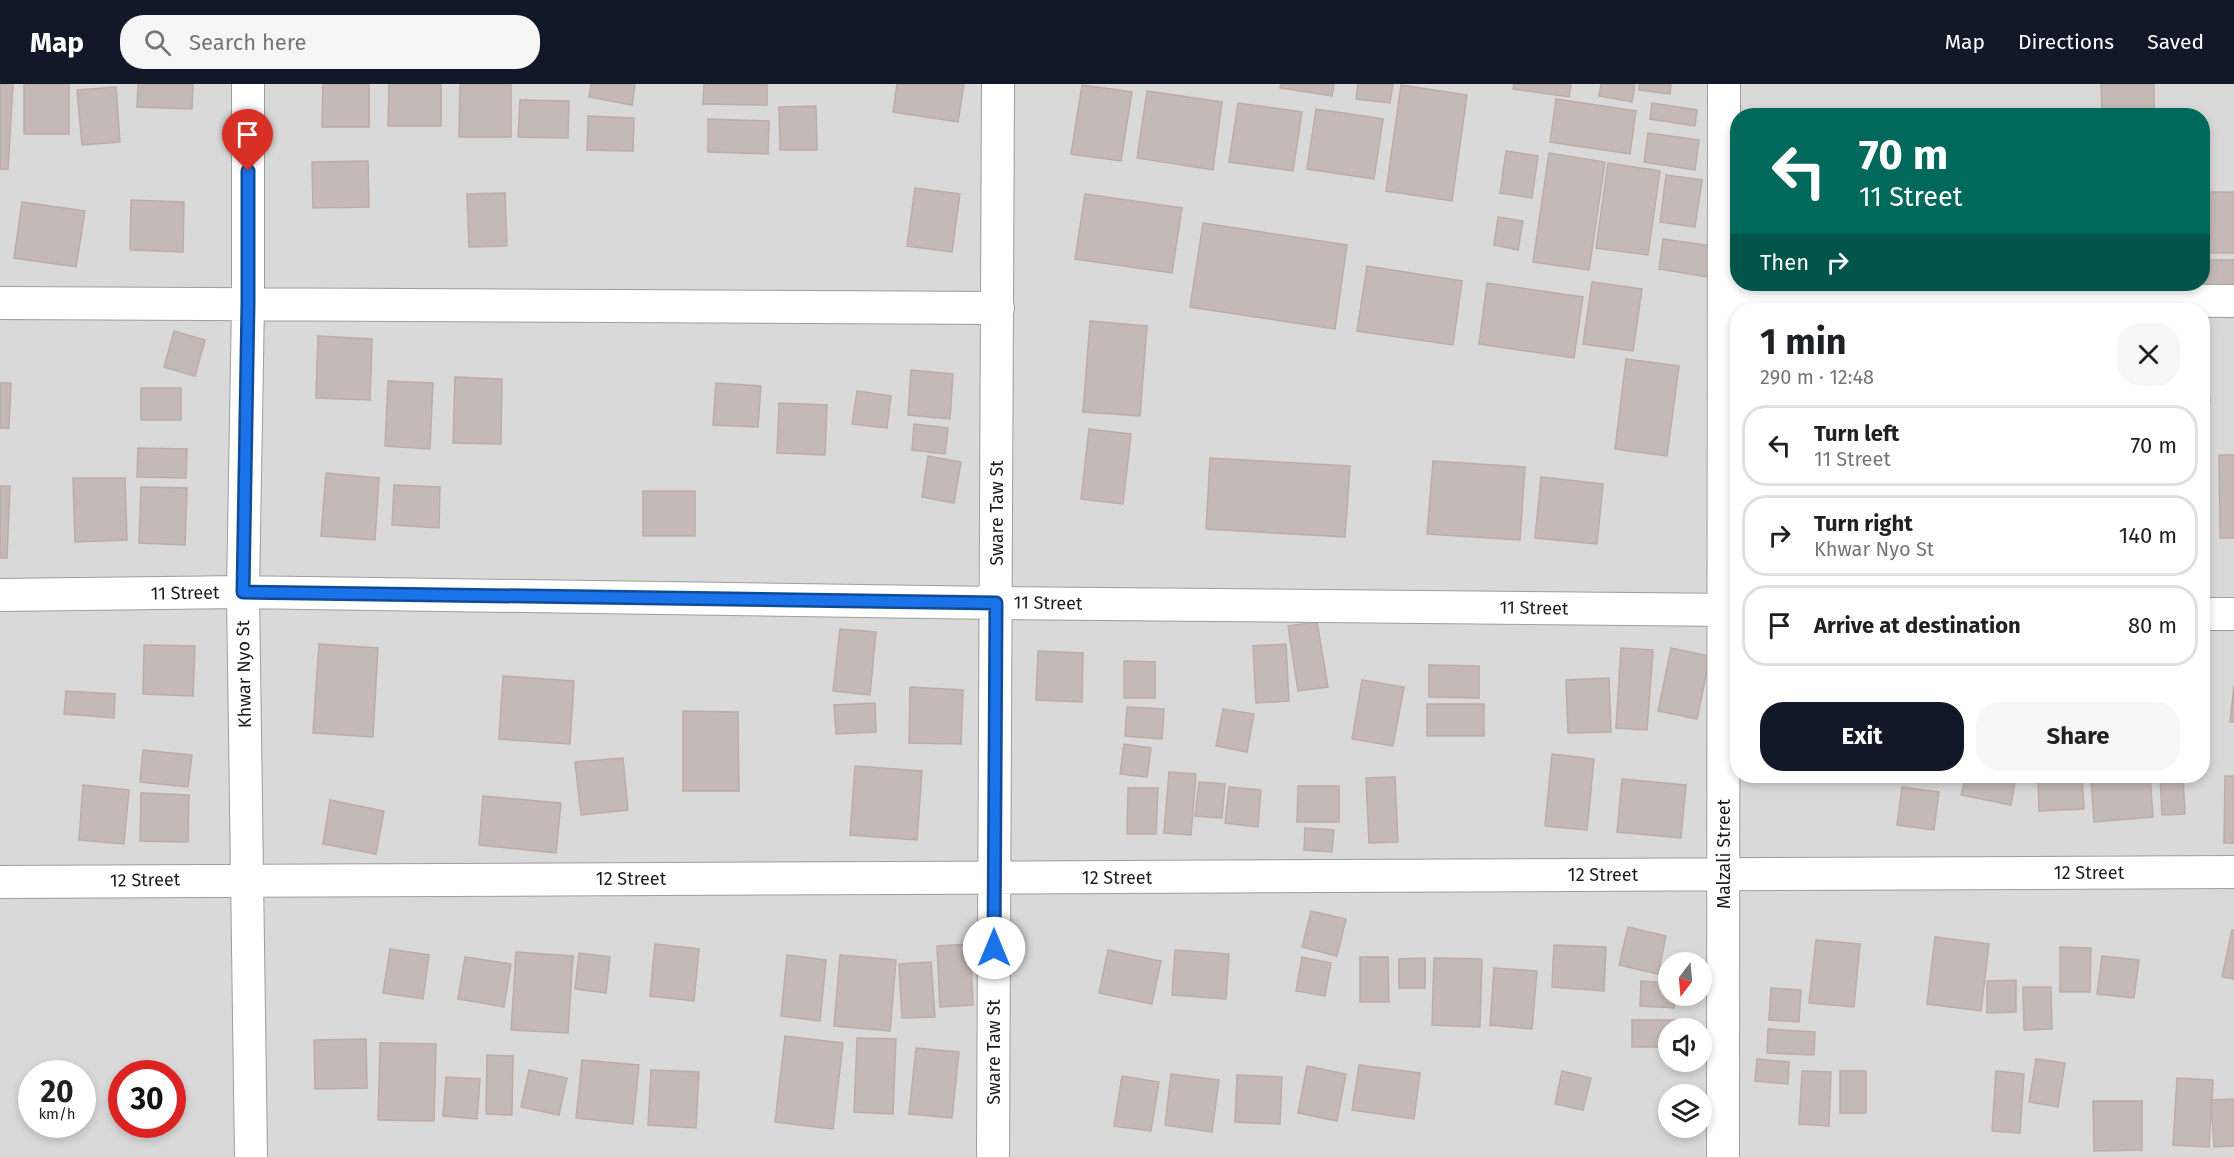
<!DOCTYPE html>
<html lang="en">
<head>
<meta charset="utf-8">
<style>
  body { margin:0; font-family:"Fira Sans",sans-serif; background:#f6f6f6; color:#202124; height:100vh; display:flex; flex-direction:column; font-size:22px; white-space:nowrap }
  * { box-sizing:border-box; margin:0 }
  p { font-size:20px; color:#757577 }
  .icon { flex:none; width:33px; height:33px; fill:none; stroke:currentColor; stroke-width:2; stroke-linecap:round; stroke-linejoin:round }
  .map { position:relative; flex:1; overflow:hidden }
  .panel { position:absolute; left:1730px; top:219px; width:480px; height:480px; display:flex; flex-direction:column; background:#fff; border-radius:24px; box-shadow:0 3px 9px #0003 }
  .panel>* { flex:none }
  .top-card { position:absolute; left:1730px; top:24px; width:480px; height:183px; border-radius:24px; box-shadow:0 3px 9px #0003; background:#00695c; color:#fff; overflow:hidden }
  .needle { width:39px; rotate:196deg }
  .fabs { position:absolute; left:1658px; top:868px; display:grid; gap:12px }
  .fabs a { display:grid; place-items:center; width:54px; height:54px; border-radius:50%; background:#fff; box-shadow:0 3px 9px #0003; font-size:30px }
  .speed { position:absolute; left:18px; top:976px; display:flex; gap:12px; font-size:30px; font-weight:700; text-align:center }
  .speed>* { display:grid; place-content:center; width:78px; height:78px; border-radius:50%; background:#fff; box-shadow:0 3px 9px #0003; line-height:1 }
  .speed small { font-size:15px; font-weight:400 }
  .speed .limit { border:9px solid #d22; background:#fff; color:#111 }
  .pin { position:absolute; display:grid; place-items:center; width:51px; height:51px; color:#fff; margin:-62px -26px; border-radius:50% 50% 50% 0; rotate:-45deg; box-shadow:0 0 6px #0007 }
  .pin .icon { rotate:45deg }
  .me { position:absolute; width:66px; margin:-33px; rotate:0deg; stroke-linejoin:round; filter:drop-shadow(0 0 4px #0008) }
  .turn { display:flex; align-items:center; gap:21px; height:126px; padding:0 30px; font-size:27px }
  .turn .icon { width:78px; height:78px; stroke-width:2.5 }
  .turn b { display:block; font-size:42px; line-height:51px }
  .then { display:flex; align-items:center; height:57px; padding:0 30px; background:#0003; gap:12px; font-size:22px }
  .round { display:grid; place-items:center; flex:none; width:63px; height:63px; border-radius:24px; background:#f6f6f6 }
  .overview { display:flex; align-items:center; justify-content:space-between; height:102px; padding:0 30px }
  h1 { font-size:36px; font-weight:700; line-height:45px }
  .cta { display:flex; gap:12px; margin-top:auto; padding:12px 30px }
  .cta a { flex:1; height:69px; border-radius:24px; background:#111827; color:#fff; font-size:24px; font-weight:700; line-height:69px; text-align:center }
  .cta a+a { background:#f6f6f6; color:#202124 }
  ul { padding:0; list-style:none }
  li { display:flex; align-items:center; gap:18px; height:81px; margin:0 12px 9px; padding:0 18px; border:3px solid #e0e0e0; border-radius:24px }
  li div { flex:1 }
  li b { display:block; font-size:22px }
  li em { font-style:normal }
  header { display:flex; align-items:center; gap:36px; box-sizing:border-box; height:84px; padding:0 30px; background:#111827; color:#fff }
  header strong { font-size:28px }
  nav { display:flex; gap:33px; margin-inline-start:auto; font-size:21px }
  .search { width:420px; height:54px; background:#f6f6f6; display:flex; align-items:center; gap:15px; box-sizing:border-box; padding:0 21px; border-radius:24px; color:#757577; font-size:22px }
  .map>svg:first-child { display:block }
</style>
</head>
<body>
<header>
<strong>Map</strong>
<div class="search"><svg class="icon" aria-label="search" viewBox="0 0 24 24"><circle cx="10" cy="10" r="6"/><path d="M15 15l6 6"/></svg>Search here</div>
<nav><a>Map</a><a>Directions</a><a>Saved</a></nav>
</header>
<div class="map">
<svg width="2234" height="1073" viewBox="0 0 2234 1073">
  <rect width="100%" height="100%" fill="#ede7e2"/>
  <!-- residential -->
  <path fill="#dad9d9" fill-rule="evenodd" d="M 0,0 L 2234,0 L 2234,1073 L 0,1073 ZM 1737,32 L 2202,32 L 2202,200 L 1737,200 ZM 1737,226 L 2202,226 L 2202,692 L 1737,692 ZM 1668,879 L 1701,879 L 1701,912 L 1668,912 ZM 1668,945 L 1701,945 L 1701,978 L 1668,978 ZM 32,990 L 82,990 L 82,1041 L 32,1041 ZM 122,990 L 172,990 L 172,1041 L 122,1041 ZM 1668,1011 L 1701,1011 L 1701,1044 L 1668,1044 Z"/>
  <!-- building -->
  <path fill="#c4b9b5" stroke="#bdaca5" stroke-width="1.5" d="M 0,0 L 13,0 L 8,85 L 0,85 Z
    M 24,0 L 69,0 L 69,50 L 24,50 Z
    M 138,0 L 193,0 L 192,25 L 137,23 Z
    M 323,0 L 369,0 L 369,43 L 322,43 Z
    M 389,0 L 441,0 L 441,42 L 388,42 Z
    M 460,0 L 511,0 L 511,53 L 459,53 Z
    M 591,0 L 635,0 L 632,21 L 589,13 Z
    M 704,0 L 767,0 L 767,21 L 703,20 Z
    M 897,0 L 964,0 L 958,38 L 893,28 Z
    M 1281,0 L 1334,0 L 1332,12 L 1280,4 Z
    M 1358,0 L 1393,0 L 1390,19 L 1356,15 Z
    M 1514,0 L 1571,0 L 1569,13 L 1513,5 Z
    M 1601,0 L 1635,0 L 1632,18 L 1599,12 Z
    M 1639,0 L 1671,0 L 1670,10 L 1639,6 Z
    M 2101,0 L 2154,0 L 2154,32 L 2102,32 Z
    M 1082,1 L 1132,8 L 1121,77 L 1071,70 Z
    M 1401,1 L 1467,11 L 1452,117 L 1386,107 Z
    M 116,3 L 120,58 L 82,61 L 77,6 Z
    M 1147,7 L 1222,18 L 1213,86 L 1137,74 Z
    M 1556,15 L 1636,27 L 1630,70 L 1550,58 Z
    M 520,16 L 569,17 L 568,54 L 518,53 Z
    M 1238,19 L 1302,28 L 1293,87 L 1229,78 Z
    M 1652,19 L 1697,26 L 1695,42 L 1650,35 Z
    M 816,22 L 817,66 L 780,66 L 779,23 Z
    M 1316,25 L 1383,35 L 1374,95 L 1307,85 Z
    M 588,32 L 634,34 L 633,67 L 587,66 Z
    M 708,35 L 769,37 L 768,70 L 708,68 Z
    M 1648,49 L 1699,56 L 1695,86 L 1644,78 Z
    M 1506,67 L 1538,72 L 1532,114 L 1500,109 Z
    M 1549,69 L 1605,78 L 1589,186 L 1533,178 Z
    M 368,77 L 369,123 L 313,124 L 312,78 Z
    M 1608,79 L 1660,87 L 1648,171 L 1596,164 Z
    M 1666,91 L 1702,96 L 1695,143 L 1660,138 Z
    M 915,104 L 960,110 L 952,168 L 907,162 Z
    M 2206,108 L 2234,108 L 2234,169 L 2207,169 Z
    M 505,109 L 507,162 L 469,163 L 467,110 Z
    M 1085,110 L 1182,124 L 1172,189 L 1075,175 Z
    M 131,116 L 184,118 L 183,168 L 130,166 Z
    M 22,118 L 85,127 L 76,183 L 14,174 Z
    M 1498,133 L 1523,137 L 1518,166 L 1494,161 Z
    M 1203,139 L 1347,161 L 1335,245 L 1190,223 Z
    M 1663,155 L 1712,162 L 1707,193 L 1659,185 Z
    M 2202,176 L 2234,176 L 2234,208 L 2200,208 Z
    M 1367,182 L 1462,197 L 1453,261 L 1357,247 Z
    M 1592,198 L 1642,205 L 1633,267 L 1583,260 Z
    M 1487,199 L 1583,213 L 1574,274 L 1479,260 Z
    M 1090,237 L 1147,242 L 1140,332 L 1083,328 Z
    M 174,247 L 205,256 L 195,292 L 164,283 Z
    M 318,252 L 372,255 L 370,316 L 316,314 Z
    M 2202,272 L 2205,272 L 2210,317 L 2202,317 Z
    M 1626,275 L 1679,282 L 1667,372 L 1615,365 Z
    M 911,286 L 953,290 L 950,335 L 908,331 Z
    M 455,293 L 502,295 L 501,360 L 453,359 Z
    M 388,297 L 433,299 L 430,365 L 385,362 Z
    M 0,299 L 11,299 L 9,344 L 0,344 Z
    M 716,299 L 761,302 L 758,343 L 713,341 Z
    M 141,304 L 181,304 L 181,336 L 141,336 Z
    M 857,307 L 891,312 L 887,344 L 852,340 Z
    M 779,319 L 827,321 L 825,371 L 777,369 Z
    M 914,340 L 948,344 L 945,370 L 912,366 Z
    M 1089,345 L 1131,350 L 1123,420 L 1081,415 Z
    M 138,364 L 187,365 L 186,394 L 137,393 Z
    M 2219,371 L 2234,371 L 2234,454 L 2220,454 Z
    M 928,372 L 961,378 L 954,419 L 922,413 Z
    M 1210,374 L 1350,382 L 1345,453 L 1206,445 Z
    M 1433,377 L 1525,383 L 1520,456 L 1427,450 Z
    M 326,389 L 379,394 L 375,456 L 321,452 Z
    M 1541,393 L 1603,400 L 1597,460 L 1535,454 Z
    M 73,394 L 125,394 L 127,456 L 75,458 Z
    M 394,401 L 440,403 L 439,444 L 392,441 Z
    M 0,402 L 10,402 L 7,474 L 0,474 Z
    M 141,403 L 187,404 L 185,461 L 139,459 Z
    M 643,407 L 695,407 L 695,452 L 643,452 Z
    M 1317,538 L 1328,603 L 1298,607 L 1288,542 Z
    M 840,545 L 876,548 L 870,611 L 833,607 Z
    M 319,560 L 378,564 L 373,653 L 313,649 Z
    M 1286,560 L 1289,617 L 1256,619 L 1253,562 Z
    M 144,561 L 195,562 L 193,612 L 143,610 Z
    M 1621,564 L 1653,566 L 1647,646 L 1616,644 Z
    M 1671,564 L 1710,572 L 1697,635 L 1658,627 Z
    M 1038,567 L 1083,569 L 1082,618 L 1036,616 Z
    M 1124,577 L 1155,578 L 1155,614 L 1124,614 Z
    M 1429,581 L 1479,582 L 1479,614 L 1429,613 Z
    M 503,592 L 574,597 L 570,660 L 499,655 Z
    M 1609,594 L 1611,648 L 1568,649 L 1566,596 Z
    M 1362,596 L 1404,603 L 1393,662 L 1352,655 Z
    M 2234,601 L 2234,638 L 2230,638 Z
    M 910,603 L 963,606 L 961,660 L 909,659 Z
    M 66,607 L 115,610 L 114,634 L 64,630 Z
    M 875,619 L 876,648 L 836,650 L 834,621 Z
    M 1427,620 L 1484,620 L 1484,652 L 1427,652 Z
    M 1127,623 L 1164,625 L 1162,655 L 1125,652 Z
    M 1223,625 L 1254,630 L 1247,668 L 1216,662 Z
    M 683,627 L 738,628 L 739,707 L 683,707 Z
    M 1124,660 L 1151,664 L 1147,693 L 1120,690 Z
    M 143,666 L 192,671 L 188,703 L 140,698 Z
    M 1552,670 L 1594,675 L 1587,746 L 1545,742 Z
    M 623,674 L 628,726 L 581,731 L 575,678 Z
    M 855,682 L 922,687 L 917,756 L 850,751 Z
    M 1169,688 L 1196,690 L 1191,751 L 1164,749 Z
    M 1966,692 L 2016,692 L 2011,721 L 1961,711 Z
    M 2150,692 L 2153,733 L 2094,738 L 2091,697 Z
    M 2160,692 L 2183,692 L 2185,730 L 2162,731 Z
    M 2225,692 L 2234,692 L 2234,759 L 2224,759 Z
    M 1395,693 L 1398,758 L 1369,759 L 1366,694 Z
    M 2082,693 L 2084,725 L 2039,727 L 2038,696 Z
    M 1622,695 L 1686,701 L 1681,754 L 1617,748 Z
    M 1199,698 L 1225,700 L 1222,734 L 1195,732 Z
    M 83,701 L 129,706 L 124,760 L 79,756 Z
    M 1298,702 L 1339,702 L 1339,738 L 1297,738 Z
    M 1229,703 L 1261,706 L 1258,743 L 1225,739 Z
    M 1902,703 L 1939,708 L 1934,746 L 1897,741 Z
    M 1128,704 L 1158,704 L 1156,750 L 1127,750 Z
    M 141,709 L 189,711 L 188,758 L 140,757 Z
    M 483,712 L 561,719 L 556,769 L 479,761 Z
    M 330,716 L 384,727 L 376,770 L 323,760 Z
    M 1305,744 L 1334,746 L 1332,768 L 1304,766 Z
    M 1311,827 L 1346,835 L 1337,872 L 1302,863 Z
    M 1628,843 L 1666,852 L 1658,890 L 1619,881 Z
    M 2232,846 L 2234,846 L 2234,895 L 2222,893 Z
    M 1935,853 L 1989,860 L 1981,927 L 1927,920 Z
    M 1816,856 L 1860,860 L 1854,923 L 1809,919 Z
    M 655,860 L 699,865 L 694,917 L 650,912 Z
    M 970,860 L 973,921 L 940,923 L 937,862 Z
    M 1554,861 L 1606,863 L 1604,907 L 1552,903 Z
    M 2060,863 L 2091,864 L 2090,908 L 2060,908 Z
    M 390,865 L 429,871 L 423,915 L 383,909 Z
    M 1108,866 L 1161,877 L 1152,920 L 1099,909 Z
    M 1175,866 L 1229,870 L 1226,915 L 1172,911 Z
    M 516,868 L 573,872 L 568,949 L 511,946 Z
    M 579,869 L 610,873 L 606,909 L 575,905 Z
    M 787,871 L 826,876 L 820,937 L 781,932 Z
    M 840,871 L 896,876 L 890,947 L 834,942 Z
    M 2102,872 L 2139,876 L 2134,914 L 2097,910 Z
    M 465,873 L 511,880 L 504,923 L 458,915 Z
    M 1302,873 L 1331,879 L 1325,912 L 1296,907 Z
    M 1360,873 L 1388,873 L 1389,918 L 1360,918 Z
    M 1425,874 L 1425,904 L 1399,904 L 1399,875 Z
    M 1434,874 L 1482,875 L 1480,943 L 1432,941 Z
    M 931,878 L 935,933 L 902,934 L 899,880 Z
    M 1494,884 L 1537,887 L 1532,945 L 1490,941 Z
    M 2016,896 L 2016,928 L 1987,929 L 1987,897 Z
    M 1641,897 L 1668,899 L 1668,912 L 1675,912 L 1674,924 L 1640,922 Z
    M 2023,903 L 2051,903 L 2052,945 L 2024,946 Z
    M 1771,904 L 1801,906 L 1799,938 L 1769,936 Z
    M 1632,936 L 1682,936 L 1682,945 L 1668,945 L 1668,963 L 1632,963 Z
    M 1768,945 L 1815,948 L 1814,971 L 1767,969 Z
    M 785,952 L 843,959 L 833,1045 L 775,1038 Z
    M 857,954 L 896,955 L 893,1030 L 854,1028 Z
    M 366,955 L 367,1004 L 315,1005 L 314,956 Z
    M 380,959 L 436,960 L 434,1037 L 378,1036 Z
    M 916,964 L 959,968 L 952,1034 L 909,1030 Z
    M 487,971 L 513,972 L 512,1031 L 486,1030 Z
    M 1757,975 L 1789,978 L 1788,1000 L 1755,997 Z
    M 2036,975 L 2065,979 L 2058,1023 L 2029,1018 Z
    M 582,976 L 639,981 L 633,1040 L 576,1034 Z
    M 1359,981 L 1420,989 L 1414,1035 L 1352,1026 Z
    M 1307,982 L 1346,990 L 1337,1037 L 1298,1029 Z
    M 529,986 L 567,994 L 559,1031 L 521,1023 Z
    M 651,986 L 699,988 L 696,1044 L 648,1041 Z
    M 1562,987 L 1591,994 L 1583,1026 L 1555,1020 Z
    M 1802,987 L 1831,988 L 1829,1042 L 1799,1040 Z
    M 1840,987 L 1866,987 L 1866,1029 L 1840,1029 Z
    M 1996,987 L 2024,990 L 2020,1049 L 1992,1047 Z
    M 1171,990 L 1219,996 L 1212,1048 L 1165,1041 Z
    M 1237,991 L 1282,993 L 1280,1040 L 1235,1038 Z
    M 1122,992 L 1159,998 L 1151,1047 L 1114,1042 Z
    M 446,993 L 480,995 L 477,1035 L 443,1032 Z
    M 2177,994 L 2213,996 L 2209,1063 L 2173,1061 Z
    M 2234,1015 L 2234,1062 L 2214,1063 L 2211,1016 Z
    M 2093,1017 L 2142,1017 L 2142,1066 L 2094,1067 Z"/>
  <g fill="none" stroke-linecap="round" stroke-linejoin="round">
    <defs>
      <path id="street" d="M 248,0 L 248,219 L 243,508 L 251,1073
        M 1725,214 L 2234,217
        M 0,219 L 998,224
        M 0,511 L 243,508 L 996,519 L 1737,526
        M 2202,530 L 2234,530
        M 0,798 L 2234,788
        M 993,1073 L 998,0
        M 1723,1073 L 1724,0"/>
    </defs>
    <!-- street casing -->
    <use href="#street" stroke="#9d9d9d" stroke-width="34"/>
    <!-- street -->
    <use href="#street" stroke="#fff" stroke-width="32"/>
  </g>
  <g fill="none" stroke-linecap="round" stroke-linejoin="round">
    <defs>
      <path id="route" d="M 248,87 L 248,219 L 243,508 L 996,519 L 994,864"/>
    </defs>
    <!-- route casing -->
    <use href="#route" stroke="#114b97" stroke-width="15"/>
    <!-- route -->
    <use href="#route" stroke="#1a73e8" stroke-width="10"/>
  </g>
  <g text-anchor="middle" stroke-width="4.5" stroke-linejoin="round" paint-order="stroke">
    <!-- street labels -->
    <g font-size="18" fill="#1c1c1c" stroke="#fff">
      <text transform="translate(997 429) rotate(-90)" y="6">Sware Taw St</text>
      <text transform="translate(185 509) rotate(-1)" y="6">11 Street</text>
      <text transform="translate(1048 519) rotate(1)" y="6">11 Street</text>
      <text transform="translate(1534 524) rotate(1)" y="6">11 Street</text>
      <text transform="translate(244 590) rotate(-91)" y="6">Khwar Nyo St</text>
      <text transform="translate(1724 770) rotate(-90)" y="6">Malzali Street</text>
      <text x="2089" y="795">12 Street</text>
      <text x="1603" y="797">12 Street</text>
      <text x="1117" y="800">12 Street</text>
      <text x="631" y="801">12 Street</text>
      <text transform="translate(145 796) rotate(-1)" y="6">12 Street</text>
      <text transform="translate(994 968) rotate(-90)" y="6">Sware Taw St</text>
    </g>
  </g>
</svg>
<div class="fabs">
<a><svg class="needle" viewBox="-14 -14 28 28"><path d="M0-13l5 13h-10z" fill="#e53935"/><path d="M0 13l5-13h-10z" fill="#757577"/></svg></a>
<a><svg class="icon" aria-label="sound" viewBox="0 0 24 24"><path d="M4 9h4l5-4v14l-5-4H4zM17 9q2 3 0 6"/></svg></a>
<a><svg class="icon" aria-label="layers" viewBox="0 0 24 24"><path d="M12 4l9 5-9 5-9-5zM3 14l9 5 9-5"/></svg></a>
</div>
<div class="speed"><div>20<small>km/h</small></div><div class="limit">30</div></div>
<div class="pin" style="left:248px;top:87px;background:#d93025"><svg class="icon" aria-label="arrive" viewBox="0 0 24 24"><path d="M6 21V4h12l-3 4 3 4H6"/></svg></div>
<svg class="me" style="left:994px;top:864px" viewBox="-20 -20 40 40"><circle r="19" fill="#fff"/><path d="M0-13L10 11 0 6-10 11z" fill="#1a73e8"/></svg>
<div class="top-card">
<div class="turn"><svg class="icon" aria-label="left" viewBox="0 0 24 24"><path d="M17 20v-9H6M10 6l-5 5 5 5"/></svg><div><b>70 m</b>11 Street</div></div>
<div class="then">Then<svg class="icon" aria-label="right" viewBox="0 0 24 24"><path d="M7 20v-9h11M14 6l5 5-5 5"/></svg></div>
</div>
<section class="panel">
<div class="overview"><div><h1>1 min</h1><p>290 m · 12:48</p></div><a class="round"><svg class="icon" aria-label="close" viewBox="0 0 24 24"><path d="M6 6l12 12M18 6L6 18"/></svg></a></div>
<ul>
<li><svg class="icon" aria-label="left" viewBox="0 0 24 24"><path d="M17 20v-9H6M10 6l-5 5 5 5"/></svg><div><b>Turn left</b><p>11 Street</p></div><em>70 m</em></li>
<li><svg class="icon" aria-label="right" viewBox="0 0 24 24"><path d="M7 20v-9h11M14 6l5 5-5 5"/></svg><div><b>Turn right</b><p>Khwar Nyo St</p></div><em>140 m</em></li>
<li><svg class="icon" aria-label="arrive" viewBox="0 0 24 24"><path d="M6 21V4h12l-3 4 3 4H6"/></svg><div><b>Arrive at destination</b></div><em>80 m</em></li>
</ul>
<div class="cta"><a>Exit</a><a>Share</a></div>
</section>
</div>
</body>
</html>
